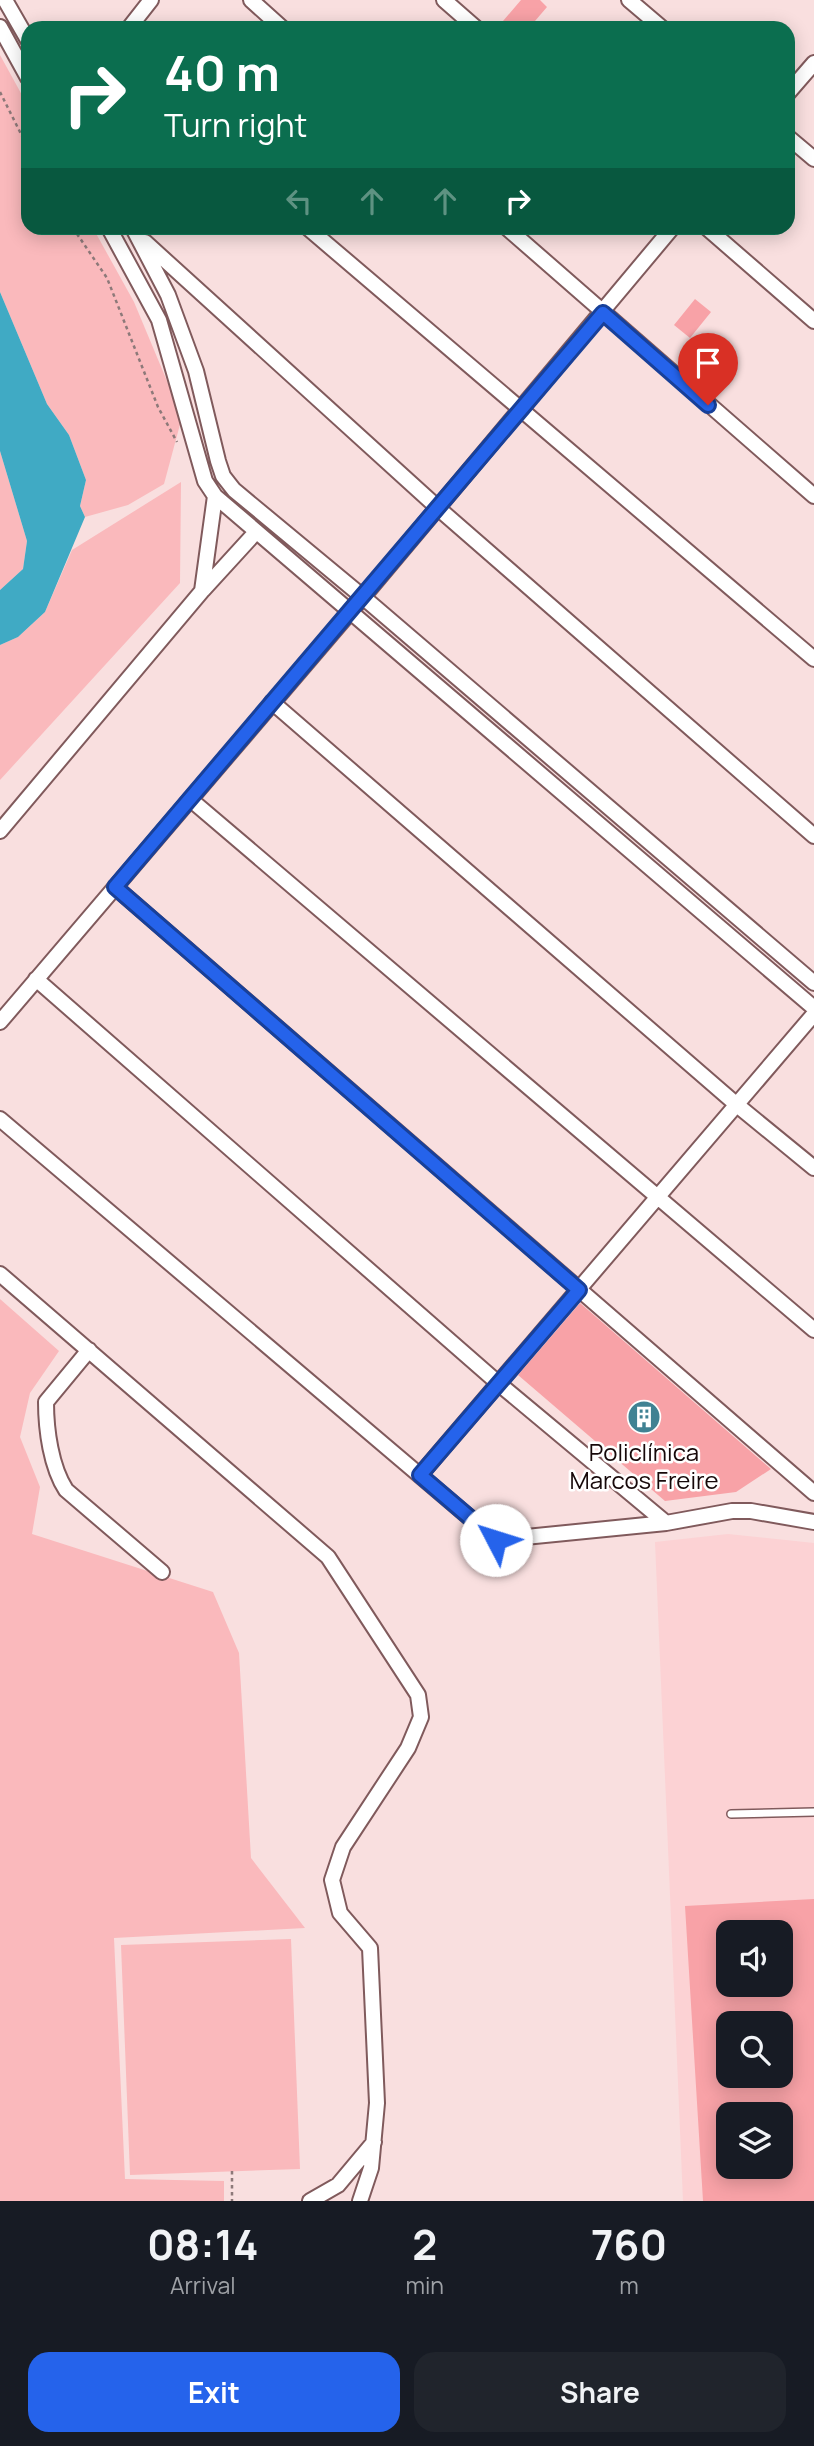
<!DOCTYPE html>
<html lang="en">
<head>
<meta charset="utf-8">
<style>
  body { margin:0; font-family:Manrope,sans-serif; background:#20242c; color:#f1f3f6; height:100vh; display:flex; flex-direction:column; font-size:26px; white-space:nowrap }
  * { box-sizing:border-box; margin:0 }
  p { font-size:23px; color:#9ea1a6 }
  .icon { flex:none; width:38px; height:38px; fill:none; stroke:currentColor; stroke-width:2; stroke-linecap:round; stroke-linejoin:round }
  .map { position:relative; height:2201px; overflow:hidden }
  .drawer { display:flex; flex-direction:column; background:#171b24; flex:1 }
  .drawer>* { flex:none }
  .guide { position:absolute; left:21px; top:21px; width:774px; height:214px; border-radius:21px; box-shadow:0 4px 18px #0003; background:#0b6e4f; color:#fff; overflow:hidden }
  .buttons { position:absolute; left:716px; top:1920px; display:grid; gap:14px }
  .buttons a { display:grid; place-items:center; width:77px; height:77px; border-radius:14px; background:#171b24; box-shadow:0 4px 18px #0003; font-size:35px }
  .pin { position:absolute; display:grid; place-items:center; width:60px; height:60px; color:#fff; margin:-72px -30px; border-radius:50% 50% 50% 0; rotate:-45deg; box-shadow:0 0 7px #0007 }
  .pin .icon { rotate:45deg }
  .me { position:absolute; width:77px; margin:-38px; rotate:310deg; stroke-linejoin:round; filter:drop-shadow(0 0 5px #0008) }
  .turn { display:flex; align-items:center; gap:24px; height:147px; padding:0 28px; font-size:32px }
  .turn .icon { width:91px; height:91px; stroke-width:2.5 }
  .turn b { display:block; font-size:49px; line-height:60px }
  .lanes { display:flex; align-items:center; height:66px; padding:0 28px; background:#0003; justify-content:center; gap:35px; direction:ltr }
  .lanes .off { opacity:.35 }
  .eta { display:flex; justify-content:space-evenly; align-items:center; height:119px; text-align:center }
  .eta b { font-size:42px; font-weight:700; line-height:49px }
  .action { display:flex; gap:14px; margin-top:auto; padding:14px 28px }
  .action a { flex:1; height:80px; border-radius:21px; background:#2563eb; color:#fff; font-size:28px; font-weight:700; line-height:80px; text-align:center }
  .action a+a { background:#20242c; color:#f1f3f6 }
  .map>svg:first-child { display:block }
</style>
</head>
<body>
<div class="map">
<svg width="814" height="2201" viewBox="0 0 814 2201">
  <rect width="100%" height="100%" fill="#f9dfdf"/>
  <!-- built -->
  <path fill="#fcd2d4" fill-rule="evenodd" d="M 728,1534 L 814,1543 L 814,2201 L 683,2201 L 655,1542 ZM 728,1932 L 780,1932 L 780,1984 L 728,1984 ZM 728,2023 L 780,2023 L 780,2076 L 728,2076 ZM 728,2114 L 780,2114 L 780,2166 L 728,2166 Z"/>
  <!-- green -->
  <path fill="#fab9bc" d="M 0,55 L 28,106 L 28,228 L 93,228 L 134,302 L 182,417 L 164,484 L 128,505 L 85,517 L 80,506 L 86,480 L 69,435 L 47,404 L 0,292 Z
    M 0,451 L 27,541 L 23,569 L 0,590 Z
    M 181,482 L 180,583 L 0,780 L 0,645 L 18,637 L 45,612 L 72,550 Z
    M 0,1299 L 59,1351 L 30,1393 L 20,1437 L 40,1487 L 32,1534 L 213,1592 L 239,1653 L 251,1858 L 305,1928 L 114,1938 L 125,2179 L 224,2181 L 224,2201 L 0,2201 Z
    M 291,1939 L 300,2169 L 130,2175 L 121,1945 Z"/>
  <!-- water -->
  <path fill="#40aac4" d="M 0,292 L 47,404 L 69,435 L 86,480 L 80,506 L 85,517 L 45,612 L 18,637 L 0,645 L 0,590 L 23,569 L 27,541 L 0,451 Z"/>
  <!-- building -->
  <path fill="#f8a2a7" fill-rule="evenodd" d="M 521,0 L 540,0 L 547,7 L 529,28 L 511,28 L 503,21 Z
    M 695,299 L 711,312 L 690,338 L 674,325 Z
    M 580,1303 L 771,1469 L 736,1492 L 665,1501 L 518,1375 Z
    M 814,1899 L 814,2201 L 703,2201 L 685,1906 ZM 728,1932 L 780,1932 L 780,1984 L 728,1984 ZM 728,2023 L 780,2023 L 780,2076 L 728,2076 ZM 728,2114 L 780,2114 L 780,2166 L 728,2166 Z"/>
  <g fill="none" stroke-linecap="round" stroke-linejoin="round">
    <defs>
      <path id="service" d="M 731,1814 L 814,1812"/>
      <path id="minor" d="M 5,0 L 28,40
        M 251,0 L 282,28
        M 444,0 L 476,28
        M 629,0 L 662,28
        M 0,27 L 28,78
        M 129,28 L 151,0
        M 788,93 L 814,63
        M 788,137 L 814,159
        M 109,228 L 159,320 L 205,481 L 215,496 L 814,1008
        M 133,228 L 168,295 L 196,371 L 218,461 L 223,476 L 234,490 L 363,597 L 814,983
        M 308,228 L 814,659
        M 507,228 L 814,496
        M 707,228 L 814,321
        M 145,242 L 438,508 L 814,836
        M 203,590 L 256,532
        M 272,702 L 737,1105 L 814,1168
        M 190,799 L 814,1330
        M 0,831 L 202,591 L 215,496
        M 115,887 L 814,1493
        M 36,979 L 498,1383 L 666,1523 L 732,1511 L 751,1511 L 814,1522
        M 0,1022 L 363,597 L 672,228
        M 0,1119 L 496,1540 L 666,1523
        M 0,1274 L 328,1557 L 418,1695 L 421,1717 L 408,1748 L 343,1847 L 332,1880 L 340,1913 L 370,1948 L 377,2103 L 371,2168 L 360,2201
        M 89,1350 L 46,1402 C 46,1430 51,1467 66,1490 L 162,1572
        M 420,1475 L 814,1014
        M 310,2201 L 338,2185 L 374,2142"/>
    </defs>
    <!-- service casing -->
    <use href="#service" stroke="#805a5c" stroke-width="10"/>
    <!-- minor casing -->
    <use href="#minor" stroke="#805a5c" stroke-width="18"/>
    <!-- path -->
    <path stroke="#8d7979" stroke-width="2.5" stroke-dasharray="3.5 3.5" stroke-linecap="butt" d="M 0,92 L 28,148
      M 73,228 L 107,278 L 158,407 L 177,442
      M 232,2171 L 232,2201"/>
    <!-- service -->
    <use href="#service" stroke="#fff" stroke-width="7"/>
    <!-- minor -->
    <use href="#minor" stroke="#fff" stroke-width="14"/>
  </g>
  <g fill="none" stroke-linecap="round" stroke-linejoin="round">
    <defs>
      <path id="route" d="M 496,1540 L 420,1475 L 579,1290 L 115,887 L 603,313 L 708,405"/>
    </defs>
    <!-- route casing -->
    <use href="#route" stroke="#184099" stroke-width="18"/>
    <!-- route -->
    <use href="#route" stroke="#2563eb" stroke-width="12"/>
  </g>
  <!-- icons -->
  <defs>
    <symbol id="building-disc" viewBox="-11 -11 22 22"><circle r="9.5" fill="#408293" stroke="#fff"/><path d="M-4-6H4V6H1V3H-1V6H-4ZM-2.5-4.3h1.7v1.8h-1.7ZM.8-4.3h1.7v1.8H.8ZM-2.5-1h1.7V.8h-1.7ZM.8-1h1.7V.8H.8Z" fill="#fff"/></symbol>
  </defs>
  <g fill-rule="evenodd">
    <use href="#building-disc" x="625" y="1398" width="38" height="38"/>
  </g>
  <g text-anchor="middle" stroke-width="5" stroke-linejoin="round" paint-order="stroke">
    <!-- poi labels -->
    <g font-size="24" fill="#160809" stroke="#fff">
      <text x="644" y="1461">Policlínica<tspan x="644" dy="28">Marcos Freire</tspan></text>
    </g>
  </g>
</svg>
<div class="buttons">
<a><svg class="icon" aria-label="sound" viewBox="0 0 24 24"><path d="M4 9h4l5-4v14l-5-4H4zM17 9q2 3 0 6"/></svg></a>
<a><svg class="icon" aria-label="search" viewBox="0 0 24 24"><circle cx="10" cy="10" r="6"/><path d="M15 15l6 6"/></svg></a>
<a><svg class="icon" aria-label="layers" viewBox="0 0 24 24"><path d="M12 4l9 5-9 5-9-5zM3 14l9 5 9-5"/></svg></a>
</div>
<div class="pin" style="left:708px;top:405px;background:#d93025"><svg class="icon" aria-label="arrive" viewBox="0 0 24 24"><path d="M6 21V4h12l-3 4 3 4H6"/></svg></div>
<svg class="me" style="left:496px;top:1540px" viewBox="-20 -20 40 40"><circle r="19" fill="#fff"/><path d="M0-13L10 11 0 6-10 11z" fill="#2563eb"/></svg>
<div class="guide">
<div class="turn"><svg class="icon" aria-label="right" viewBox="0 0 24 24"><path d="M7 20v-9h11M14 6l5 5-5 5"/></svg><div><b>40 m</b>Turn right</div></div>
<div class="lanes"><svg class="icon off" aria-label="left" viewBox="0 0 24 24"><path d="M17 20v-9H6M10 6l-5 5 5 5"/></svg><svg class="icon off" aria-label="ahead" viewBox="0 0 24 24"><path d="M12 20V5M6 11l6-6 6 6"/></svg><svg class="icon off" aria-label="ahead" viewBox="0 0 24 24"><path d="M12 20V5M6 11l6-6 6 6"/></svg><svg class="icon" aria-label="right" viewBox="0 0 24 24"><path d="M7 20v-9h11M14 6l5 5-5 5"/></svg></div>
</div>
</div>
<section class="drawer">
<div class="eta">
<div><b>08:14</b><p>Arrival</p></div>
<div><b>2</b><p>min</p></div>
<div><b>760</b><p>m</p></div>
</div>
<div class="action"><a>Exit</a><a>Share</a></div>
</section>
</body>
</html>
